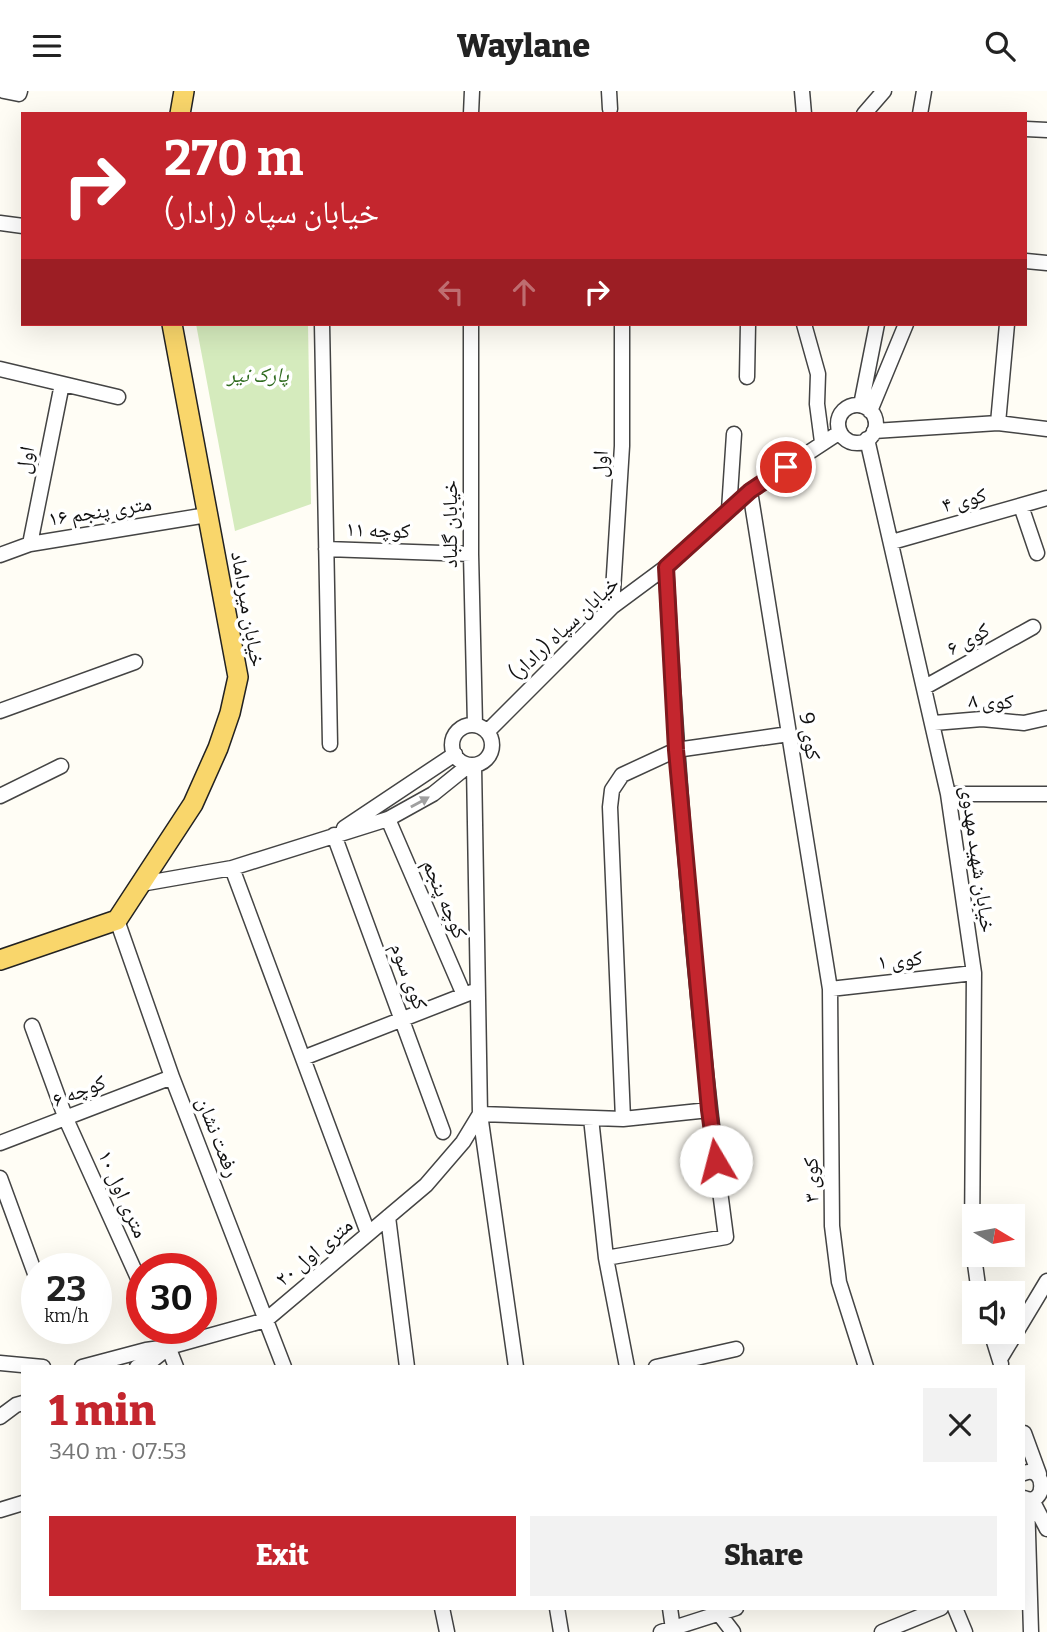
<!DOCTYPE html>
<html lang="en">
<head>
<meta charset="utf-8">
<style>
  body { margin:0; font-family:Bitter,"Noto Naskh Arabic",serif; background:#f2f2f2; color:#222; height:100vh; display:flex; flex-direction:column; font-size:26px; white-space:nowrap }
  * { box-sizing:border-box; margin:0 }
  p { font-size:23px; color:#767676 }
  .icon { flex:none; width:38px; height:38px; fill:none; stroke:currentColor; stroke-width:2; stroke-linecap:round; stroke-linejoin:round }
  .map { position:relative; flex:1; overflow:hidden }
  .side { position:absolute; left:21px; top:1274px; width:1004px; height:245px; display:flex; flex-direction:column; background:#fff; border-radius:0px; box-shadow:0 7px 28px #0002 }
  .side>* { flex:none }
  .banner { position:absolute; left:21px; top:21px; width:1006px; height:214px; border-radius:0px; box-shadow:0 7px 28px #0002; background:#c4262e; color:#fff; overflow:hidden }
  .needle { width:46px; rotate:100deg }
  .buttons { position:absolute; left:962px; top:1113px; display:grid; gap:14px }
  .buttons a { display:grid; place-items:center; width:63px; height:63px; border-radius:0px; background:#fff; box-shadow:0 7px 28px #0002; font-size:35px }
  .speed { position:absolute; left:21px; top:1162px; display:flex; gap:14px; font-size:35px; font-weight:700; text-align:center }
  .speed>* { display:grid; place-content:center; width:91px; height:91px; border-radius:50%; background:#fff; box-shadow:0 7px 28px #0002; line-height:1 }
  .speed small { font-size:18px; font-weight:400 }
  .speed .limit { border:10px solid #d22; background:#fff; color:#111 }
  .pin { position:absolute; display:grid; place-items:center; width:60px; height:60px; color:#fff; margin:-30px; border:4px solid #fff; border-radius:50%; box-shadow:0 2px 7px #0007 }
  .me { position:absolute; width:77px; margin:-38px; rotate:352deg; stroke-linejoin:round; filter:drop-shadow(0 0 5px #0008) }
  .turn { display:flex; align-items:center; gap:24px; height:147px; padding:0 28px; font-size:32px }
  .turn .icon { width:91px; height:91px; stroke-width:2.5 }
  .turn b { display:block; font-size:49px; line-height:60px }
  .lanes { display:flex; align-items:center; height:66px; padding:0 28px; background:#0003; justify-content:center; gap:35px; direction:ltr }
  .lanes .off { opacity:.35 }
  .round { display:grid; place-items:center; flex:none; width:74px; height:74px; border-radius:0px; background:#f2f2f2 }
  .summary { display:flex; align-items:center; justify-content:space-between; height:119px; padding:0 28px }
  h1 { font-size:42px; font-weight:800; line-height:52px; color:#c4262e }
  .action { display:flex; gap:14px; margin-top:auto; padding:14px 28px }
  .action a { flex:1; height:80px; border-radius:0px; background:#c4262e; color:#fff; font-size:28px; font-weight:800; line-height:80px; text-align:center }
  .action a+a { background:#f2f2f2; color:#222 }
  header { display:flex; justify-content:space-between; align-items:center; height:91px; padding:0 28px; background:#fff; font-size:32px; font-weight:800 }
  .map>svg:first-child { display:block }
</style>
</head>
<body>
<header><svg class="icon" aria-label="menu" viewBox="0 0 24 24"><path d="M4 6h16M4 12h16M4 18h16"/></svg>Waylane<svg class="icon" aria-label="search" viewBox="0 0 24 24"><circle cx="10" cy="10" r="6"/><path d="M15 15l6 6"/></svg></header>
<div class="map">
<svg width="1047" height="1541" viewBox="0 0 1047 1541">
  <rect width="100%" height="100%" fill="#fffdf5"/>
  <!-- green -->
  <path fill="#d5ebbd" d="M 196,233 L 308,233 L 311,413 L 235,440 Z"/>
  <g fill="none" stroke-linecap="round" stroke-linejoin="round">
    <defs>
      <path id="minor" d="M 4,0 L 19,3 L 20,0
        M 609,0 L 610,18
        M 802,0 L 804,23
        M 471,23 L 472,0
        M 864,23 L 884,0
        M 920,23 L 924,0
        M 1026,38 L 1047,39
        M 0,132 L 23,135
        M 1026,170 L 1047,172
        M 322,233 L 330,653
        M 471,233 L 471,463 L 475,634
        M 804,233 L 818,283 L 817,313 L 822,351
        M 0,278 L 118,306
        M 747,286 L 748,233
        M 861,314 L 877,233
        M838 333a19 19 0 1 1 38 0a19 19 0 1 1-38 0Z
        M 870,320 L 906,233
        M 998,332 L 1007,233
        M 874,340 L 998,332 L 1047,338
        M 867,348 L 948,703 L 974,882 L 972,1151 L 979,1202
        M 750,400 L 830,898 L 832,1135 L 839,1191 L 866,1276
        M 1021,415 L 1037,462
        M 729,419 L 734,343
        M 892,451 L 1047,407
        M 30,453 L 62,293
        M 326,458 L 471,463
        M 0,464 L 30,453 L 207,424
        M 612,516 L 622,355 L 622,233
        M 925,596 L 1033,536
        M 0,620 L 135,571
        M 934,632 L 982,628 L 1024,632 L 1046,627
        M452 654a20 20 0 1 1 40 0a20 20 0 1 1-40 0Z
        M 487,641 L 612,516 L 666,476 L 750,400 L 840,341
        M 474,674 L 480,1023 L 516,1276
        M 948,703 L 1047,703
        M 0,705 L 61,675
        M 388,728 L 464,904
        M 344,737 L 455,663
        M 334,744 L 443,1041
        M 232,777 L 368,1142
        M 141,793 L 232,777 L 388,728 L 433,703 L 469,674
        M 117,829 L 172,986 L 284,1276
        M 830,898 L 974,882
        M 32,935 L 66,1028 L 142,1196
        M 303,967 L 472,901
        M 480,1023 L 623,1028 L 709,1019
        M 591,1027 L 606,1167 L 627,1276
        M 623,1028 L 610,716 L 612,699 L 622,684 L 676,659 L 789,643
        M 0,1052 L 172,986
        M 0,1087 L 37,1188
        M 388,1126 L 407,1276
        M 606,1167 L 726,1146 C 696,924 678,700 666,476
        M 161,1237 L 176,1276
        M 991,1241 L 1001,1273
        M 1000,1268 L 1047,1190
        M 0,1272 L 43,1276
        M 82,1276 L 146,1259 L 168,1256
        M 137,1276 L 150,1271 L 169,1256 L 266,1229 L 426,1094 L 463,1051 L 480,1023
        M 656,1276 L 736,1258
        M 0,1326 L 16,1314 L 23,1312
        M 1024,1342 L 1039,1383
        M 1024,1382 C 1047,1373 1047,1417 1024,1407
        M 1027,1409 L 1031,1541
        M 1032,1409 L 1047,1438
        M 0,1419 L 23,1412
        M 442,1517 L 447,1541
        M 557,1517 L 561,1541
        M 670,1517 L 673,1538
        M 955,1517 L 965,1541
        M 720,1524 L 733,1541
        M 661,1541 L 736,1517
        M 882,1541 L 941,1517"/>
      <path id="major" d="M 180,23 L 184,0
        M 0,869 L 117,829 L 193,713 L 218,657 L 230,622 L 238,586 L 172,233"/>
    </defs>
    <!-- minor casing -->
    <use href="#minor" stroke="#444" stroke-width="17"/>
    <!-- major casing -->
    <use href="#major" stroke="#222" stroke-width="22"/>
    <!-- minor -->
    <use href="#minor" stroke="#fff" stroke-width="14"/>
    <!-- major -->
    <use href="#major" stroke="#f9d66b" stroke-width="19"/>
  </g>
  <!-- one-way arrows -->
  <defs><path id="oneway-solid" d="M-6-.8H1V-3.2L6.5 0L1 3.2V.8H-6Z" transform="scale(1.75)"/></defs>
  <use fill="#a0a0a0" href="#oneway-solid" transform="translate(420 711) rotate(-29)"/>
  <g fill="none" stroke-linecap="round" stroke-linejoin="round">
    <defs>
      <path id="route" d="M 716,1070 L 709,1019 L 676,659 L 666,476 L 750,400 L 786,376"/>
    </defs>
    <!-- route casing -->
    <use href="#route" stroke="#7f191e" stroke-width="18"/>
    <!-- route -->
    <use href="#route" stroke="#c4262e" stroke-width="12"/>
  </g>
  <g text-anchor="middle" stroke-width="7" stroke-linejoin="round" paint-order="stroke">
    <!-- park labels -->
    <g font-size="21" font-style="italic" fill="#2f6b1f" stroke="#fff">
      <text x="258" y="291">پارک نیر</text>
    </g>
    <!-- street labels -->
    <g font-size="21" fill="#111" stroke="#fff">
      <text transform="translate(25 369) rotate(-79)" y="7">اول</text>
      <text transform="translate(600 373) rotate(-87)" y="7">اول</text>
      <text transform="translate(964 409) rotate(-15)" y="7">کوی ۴</text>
      <text transform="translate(100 420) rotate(-9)" y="7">۱۶ متری پنجم</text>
      <text transform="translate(450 433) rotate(-90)" y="7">خیابان گلباد</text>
      <text transform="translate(378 439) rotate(2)" y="7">کوچه ۱۱</text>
      <text transform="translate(248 518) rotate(80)" y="7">خیابان میرداماد</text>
      <text transform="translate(564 537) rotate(-43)" y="7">خیابان سپاه (رادار)</text>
      <text transform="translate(968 548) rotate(-29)" y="7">کوی ۶</text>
      <text transform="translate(991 610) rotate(2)" y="7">کوی ۸</text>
      <text transform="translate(810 645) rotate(81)" y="7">کوی 9</text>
      <text transform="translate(978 768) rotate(82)" y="7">خیابان شهید مهدوی</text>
      <text transform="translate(445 808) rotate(67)" y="7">کوچه پنجم</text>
      <text transform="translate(900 869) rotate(-6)" y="7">کوی ۱</text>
      <text transform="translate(409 885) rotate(69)" y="7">کوی سوم</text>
      <text transform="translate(79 1000) rotate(-21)" y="7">کوچه ۶</text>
      <text transform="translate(218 1046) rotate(69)" y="7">رفعت نشان</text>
      <text transform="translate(811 1089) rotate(-91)" y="7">کوی ۳</text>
      <text transform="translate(123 1103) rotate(66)" y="7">۱۰ متری اول</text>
      <text transform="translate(314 1161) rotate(-40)" y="7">۲۰ متری اول</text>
    </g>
  </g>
</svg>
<div class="buttons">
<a><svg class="needle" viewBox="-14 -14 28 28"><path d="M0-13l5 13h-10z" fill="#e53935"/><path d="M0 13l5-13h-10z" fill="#767676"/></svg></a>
<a><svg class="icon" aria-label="sound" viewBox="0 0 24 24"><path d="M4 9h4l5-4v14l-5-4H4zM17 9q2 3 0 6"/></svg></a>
</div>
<div class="speed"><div>23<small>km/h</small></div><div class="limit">30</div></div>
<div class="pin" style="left:786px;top:376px;background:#d93025"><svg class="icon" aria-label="arrive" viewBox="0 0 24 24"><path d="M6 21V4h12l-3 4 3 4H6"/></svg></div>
<svg class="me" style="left:716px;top:1070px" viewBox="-20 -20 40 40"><circle r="19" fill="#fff"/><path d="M0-13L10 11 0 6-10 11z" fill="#c4262e"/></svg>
<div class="banner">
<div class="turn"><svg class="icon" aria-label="right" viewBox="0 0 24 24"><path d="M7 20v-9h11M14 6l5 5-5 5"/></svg><div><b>270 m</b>خیابان سپاه (رادار)</div></div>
<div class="lanes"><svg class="icon off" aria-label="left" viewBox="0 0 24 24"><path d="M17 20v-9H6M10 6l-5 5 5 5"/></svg><svg class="icon off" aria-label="ahead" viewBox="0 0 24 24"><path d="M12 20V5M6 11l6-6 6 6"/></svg><svg class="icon" aria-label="right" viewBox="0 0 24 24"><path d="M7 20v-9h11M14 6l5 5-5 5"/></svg></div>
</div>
<section class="side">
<div class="summary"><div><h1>1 min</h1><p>340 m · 07:53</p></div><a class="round"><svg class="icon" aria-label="close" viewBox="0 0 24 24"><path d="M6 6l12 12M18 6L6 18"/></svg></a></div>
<div class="action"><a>Exit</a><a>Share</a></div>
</section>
</div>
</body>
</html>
